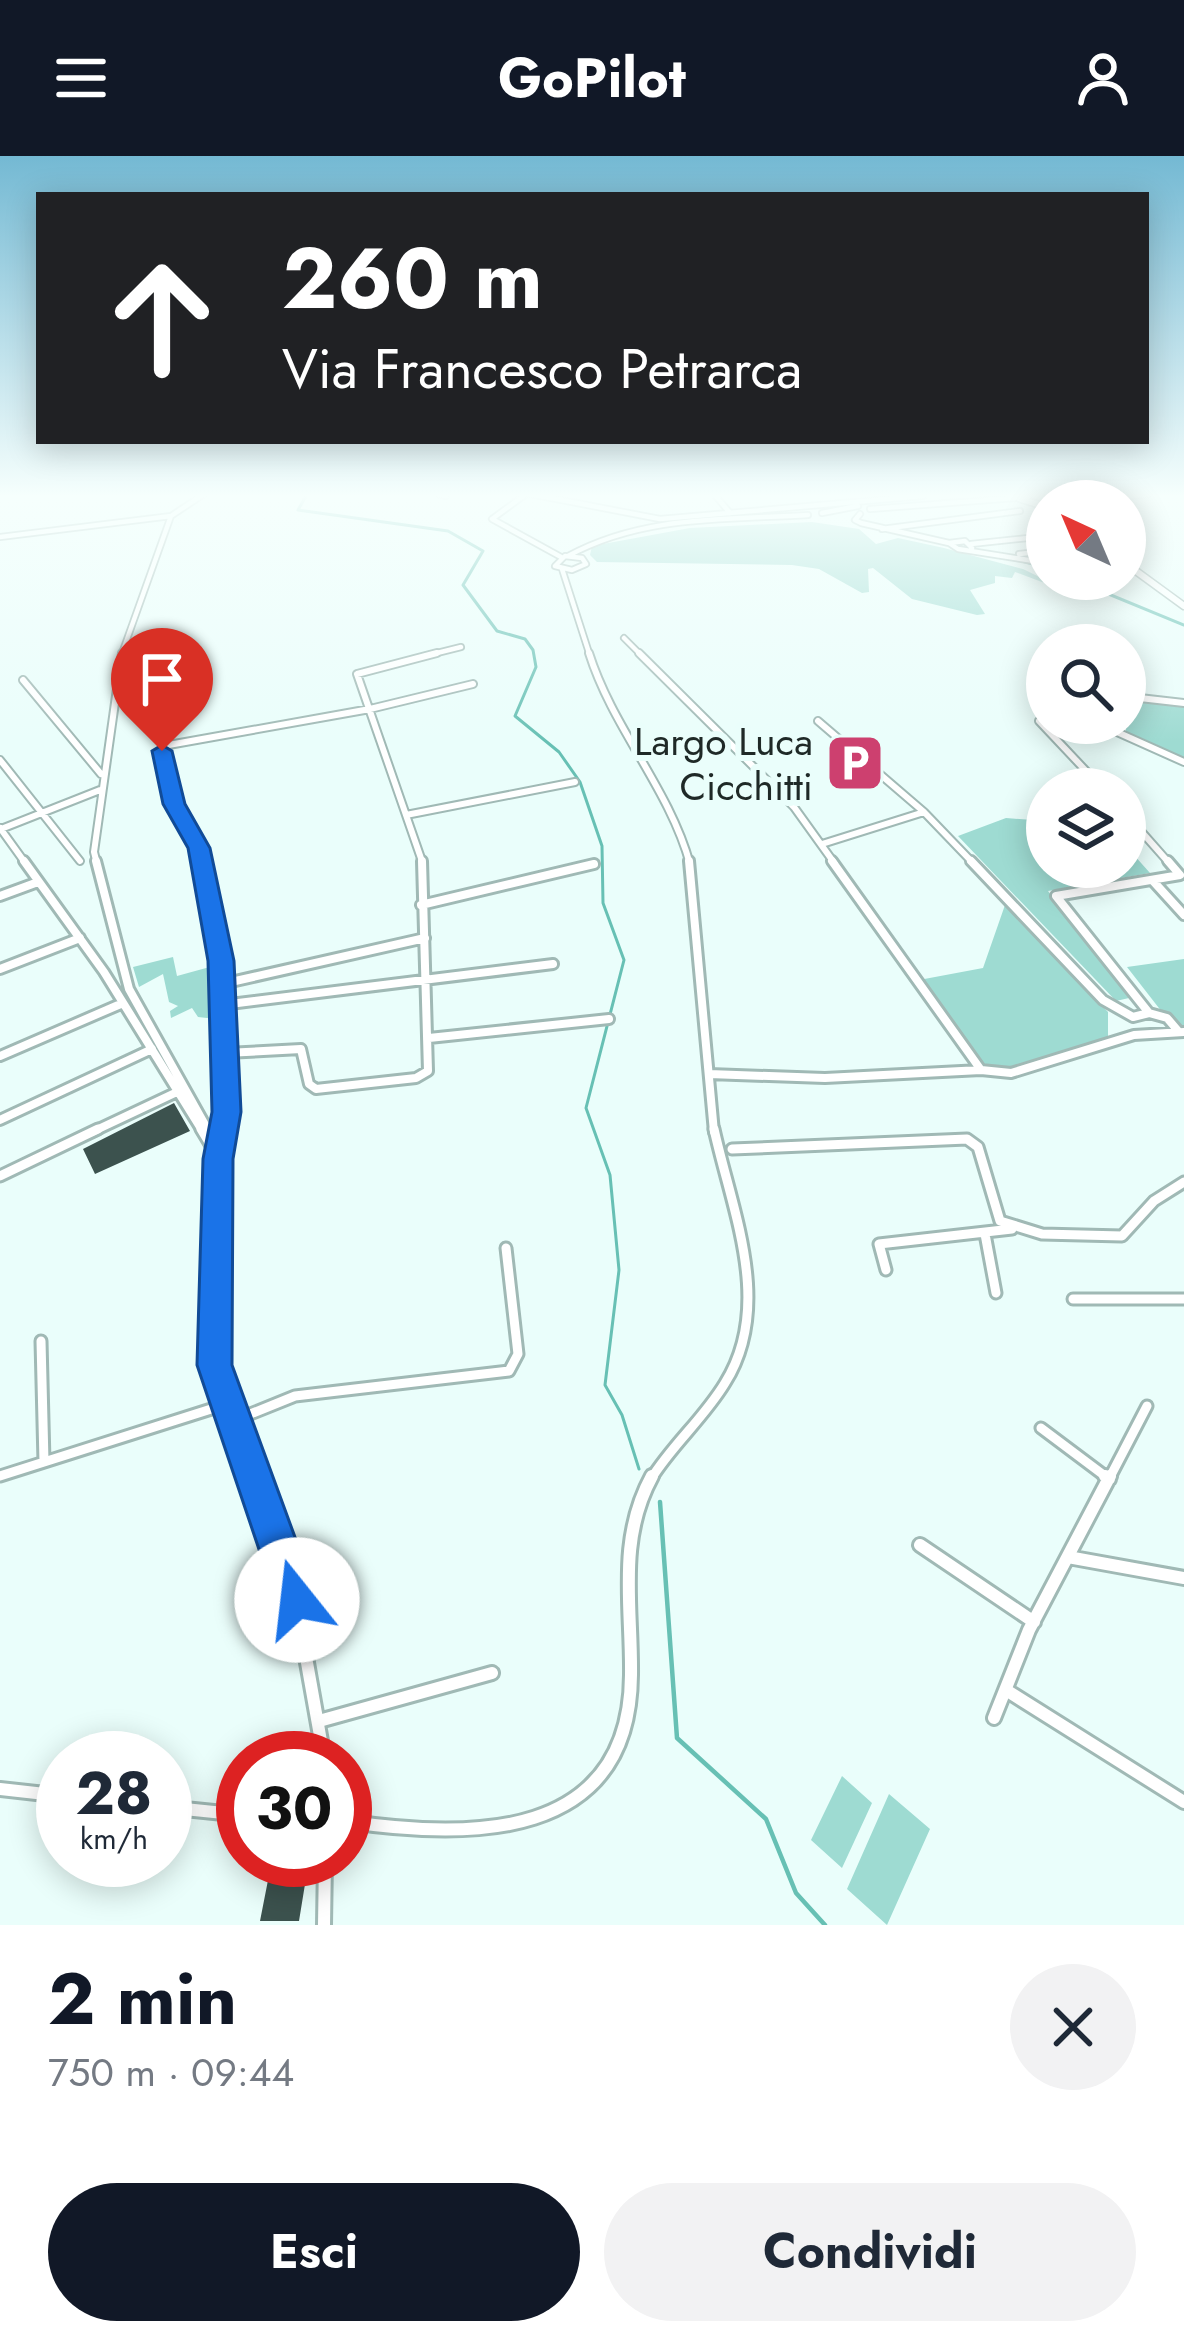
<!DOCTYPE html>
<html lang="it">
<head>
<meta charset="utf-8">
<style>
  body { margin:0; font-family:Jost,sans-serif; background:#f2f2f3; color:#1f2937; height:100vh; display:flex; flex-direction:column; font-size:45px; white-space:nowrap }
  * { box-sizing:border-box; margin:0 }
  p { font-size:39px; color:#747a83 }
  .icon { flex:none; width:66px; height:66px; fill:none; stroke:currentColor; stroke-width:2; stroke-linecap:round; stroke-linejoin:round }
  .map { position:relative; height:1769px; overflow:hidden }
  .details { display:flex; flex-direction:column; background:#fff; flex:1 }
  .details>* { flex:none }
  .hud { position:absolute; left:36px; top:36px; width:1113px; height:252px; border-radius:0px; box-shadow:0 6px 30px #0003; background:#202124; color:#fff; overflow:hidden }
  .needle { width:78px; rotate:316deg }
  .tools { position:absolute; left:1026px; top:324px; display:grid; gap:24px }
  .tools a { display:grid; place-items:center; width:120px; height:120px; border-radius:50%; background:#fff; box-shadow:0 6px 30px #0003; font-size:60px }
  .speed { position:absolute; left:36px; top:1575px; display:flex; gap:24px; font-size:60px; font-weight:700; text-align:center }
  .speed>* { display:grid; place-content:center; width:156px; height:156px; border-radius:50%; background:#fff; box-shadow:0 6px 30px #0003; line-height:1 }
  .speed small { font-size:30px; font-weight:400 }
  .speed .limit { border:18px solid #d22; background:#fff; color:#111 }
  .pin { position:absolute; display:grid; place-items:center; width:102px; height:102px; color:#fff; margin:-123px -51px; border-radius:50% 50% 50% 0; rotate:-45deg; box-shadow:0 0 12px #0007 }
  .pin .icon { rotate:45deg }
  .me { position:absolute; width:132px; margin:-66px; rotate:344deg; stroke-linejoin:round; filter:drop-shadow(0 0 9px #0008) }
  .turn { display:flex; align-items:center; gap:42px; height:252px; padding:0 48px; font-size:54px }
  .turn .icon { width:156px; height:156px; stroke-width:2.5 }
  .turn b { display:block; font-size:84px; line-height:102px }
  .round { display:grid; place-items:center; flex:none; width:126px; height:126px; border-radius:63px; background:#f2f2f3 }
  .headline { display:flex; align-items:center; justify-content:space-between; height:204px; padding:0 48px }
  h1 { font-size:72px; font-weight:700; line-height:90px; color:#111827 }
  .action { display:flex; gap:24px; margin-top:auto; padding:24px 48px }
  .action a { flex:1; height:138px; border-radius:72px; background:#111827; color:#fff; font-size:48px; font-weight:700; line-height:138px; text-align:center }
  .action a+a { background:#f2f2f3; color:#1f2937 }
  header { display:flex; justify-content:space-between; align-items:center; height:156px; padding:0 48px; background:#111827; color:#fff; font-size:54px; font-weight:700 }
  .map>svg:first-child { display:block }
</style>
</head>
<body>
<header><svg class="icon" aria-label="menu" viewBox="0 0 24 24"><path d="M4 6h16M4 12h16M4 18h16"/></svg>GoPilot<svg class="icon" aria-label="person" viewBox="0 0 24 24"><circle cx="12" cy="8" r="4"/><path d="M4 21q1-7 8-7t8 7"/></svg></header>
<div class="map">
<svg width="1184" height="1769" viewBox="0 0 1184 1769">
  <rect width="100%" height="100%" fill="#eafefb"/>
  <!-- green -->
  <path fill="#9edbd2" d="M 812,366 L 859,373 L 876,388 L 898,382 L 944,392 L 1023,413 L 1074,438 L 1015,416 L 1012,422 L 995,420 L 995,427 L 970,434 L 985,458 L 977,459 L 912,443 L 873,412 L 868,413 L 869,436 L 862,437 L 819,413 L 792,409 L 597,406 L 590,399 L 592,390 L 690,372 Z
    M 1125,542 L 1184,549 L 1184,604 L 1126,576 Z
    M 1006,662 L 1047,665 L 1047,711 L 1125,711 L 1125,689 L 1150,717 L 1048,735 L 1129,842 L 1116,845 L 958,680 Z
    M 1005,749 L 1108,856 L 1108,887 L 1022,914 L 981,914 L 919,824 L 983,812 Z
    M 173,801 L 177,820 L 217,809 L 216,863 L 198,861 L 192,852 L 171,862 L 170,855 L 178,850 L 169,846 L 163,818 L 139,831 L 133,811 Z
    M 1184,803 L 1184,873 L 1162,856 L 1127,811 Z
    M 842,1620 L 872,1647 L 842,1712 L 811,1684 Z
    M 889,1638 L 930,1673 L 887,1769 L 847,1733 Z"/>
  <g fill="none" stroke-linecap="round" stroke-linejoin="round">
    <!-- stream-far1 -->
    <path stroke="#67c0b4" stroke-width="3" d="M 307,338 L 298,354 L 448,375 L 483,395 L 463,429 L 497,475 L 525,483 L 533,494 L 536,511 L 515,560 L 559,596 L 580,626 L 602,690 L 603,747 L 624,804 L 586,952 L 610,1019 L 619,1114 L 605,1229 L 622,1259 L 639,1313
      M 1018,404 L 1047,412
      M 1072,423 L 1184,469"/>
    <!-- stream -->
    <path stroke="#67c0b4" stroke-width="4.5" d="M 660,1346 L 677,1582 L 766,1663 L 796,1737 L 825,1769"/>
  </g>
  <!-- building -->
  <path fill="#3c524e" d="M 174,947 L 190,975 L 95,1018 L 83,993 Z
    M 270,1714 L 297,1715 L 297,1722 L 306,1722 L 299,1765 L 260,1765 Z"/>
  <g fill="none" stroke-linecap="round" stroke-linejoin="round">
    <defs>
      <path id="minor-far4" d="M 438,338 L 446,340
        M 526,338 L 492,363 L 561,401
        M 530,338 L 660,363 L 923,340
        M 714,338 L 730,357
        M 1074,345 L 1149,338
        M 870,353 L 1015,342
        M 822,357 L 858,350
        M 860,358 L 855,364 L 861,367 L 949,387
        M 171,360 L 204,338
        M 882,373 L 1020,355
        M 0,381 L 171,360 L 121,500
        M 971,388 L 1047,380
        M 972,392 L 965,385 L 949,387 L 958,393 L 1047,407
        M 1019,398 L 1047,395
        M 565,400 L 582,402 L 586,408 L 572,414 L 555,410 Z
        M 568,400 C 643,359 725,364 808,359
        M 562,413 L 590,500
        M 624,482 L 642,500
        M 425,500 L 461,491"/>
      <path id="minor-far3" d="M 589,497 C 613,573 669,632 690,708
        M 639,497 L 794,651 L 835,708
        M 23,524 L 101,618
        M 1125,532 L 1131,541 L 1184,547
        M 818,565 L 924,656 L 974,708
        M 1039,565 L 1103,633
        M 1051,577 L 1108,572 L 1184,606
        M 0,604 L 80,705
        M 1125,657 L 1170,708
        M 406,659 L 575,626
        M 0,672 L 26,708
        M 1,673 L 100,634
        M 822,688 L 924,656
        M 97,708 L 94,696 L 122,497
        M 202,708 L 173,646 L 163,590 L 370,553 L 473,528
        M 423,708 L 357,518 L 437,497"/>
      <path id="minor-far2" d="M 24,705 L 104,816 L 203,976
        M 96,705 L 129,833 L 209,976
        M 202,705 L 220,793 L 227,952 L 223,976
        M 689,705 L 714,976
        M 832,705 L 981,914 L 1011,917 L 1134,879 L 1184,876
        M 971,705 L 1103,844 L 1133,861 L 1149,857
        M 1168,705 L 1180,719 L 1056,740 L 1149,857 L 1167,862 L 1179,876
        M 1154,726 L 1184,759
        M 0,740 L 38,726
        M 421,749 L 594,708
        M 0,813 L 80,782
        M 222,828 L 425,782
        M 222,849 L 553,808
        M 429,882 L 609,863
        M 226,897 L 301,893 L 309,928 L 316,933 L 416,922 L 428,915 L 422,705
        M 0,900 L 123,847
        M 709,918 L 825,922 L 981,914
        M 0,964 L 152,893
        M 92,976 L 177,936"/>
      <path id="minor-far1" d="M 201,973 L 216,998 L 215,1209 L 257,1323
        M 208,973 L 212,986
        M 732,993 L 967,983 L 978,991 L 1000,1065 L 1042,1078 L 1122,1080 L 1154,1045 L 1184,1026
        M 218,1001 L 223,973
        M 0,1020 L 98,973
        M 985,1078 L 996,1137
        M 886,1114 L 879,1088 L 1012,1073
        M 1073,1143 L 1184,1143
        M 41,1185 L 44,1306
        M 233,1265 L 295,1240 L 509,1215 L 518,1198 L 506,1092
        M 1041,1272 L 1109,1323
        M 0,1320 L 227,1248
        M 651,1323 C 672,1289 704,1262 725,1227 C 774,1149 732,1055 714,973
        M 1109,1323 L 1147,1250"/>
      <path id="minor" d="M 256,1320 L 291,1417 L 324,1602
        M 1105,1320 L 1109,1323
        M 920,1389 L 1034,1466
        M 1068,1401 L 1184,1422
        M 1006,1534 L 1184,1646
        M 994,1562 L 1029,1474 L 1110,1320
        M 319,1565 L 492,1517
        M 0,1633 L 63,1640
        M 165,1651 L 243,1659
        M 345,1665 C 469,1684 630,1686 631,1519 C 632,1449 617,1384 652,1320
        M 324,1769 L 325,1704"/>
      <path id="tertiary" d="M 1009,338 L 1024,344 L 1029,338
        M 1024,344 L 1047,351
        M 1125,407 L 1184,450"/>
    </defs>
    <!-- minor-far4 casing -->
    <use href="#minor-far4" stroke="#a0b9b5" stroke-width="8"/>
    <!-- minor-far3 casing -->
    <use href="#minor-far3" stroke="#a0b9b5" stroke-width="10"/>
    <!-- minor-far2 casing -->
    <use href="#minor-far2" stroke="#a0b9b5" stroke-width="14"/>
    <!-- minor-far1 casing -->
    <use href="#minor-far1" stroke="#a0b9b5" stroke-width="15"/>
    <!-- minor casing -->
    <use href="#minor" stroke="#a0b9b5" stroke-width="18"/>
    <!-- tertiary casing -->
    <use href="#tertiary" stroke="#a0b9b5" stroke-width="9"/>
    <!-- minor-far4 -->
    <use href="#minor-far4" stroke="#fff" stroke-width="4.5"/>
    <!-- minor-far3 -->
    <use href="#minor-far3" stroke="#fff" stroke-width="6"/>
    <!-- minor-far2 -->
    <use href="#minor-far2" stroke="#fff" stroke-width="8"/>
    <!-- minor-far1 -->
    <use href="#minor-far1" stroke="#fff" stroke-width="9"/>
    <!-- minor -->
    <use href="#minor" stroke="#fff" stroke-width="12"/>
    <!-- tertiary -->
    <use href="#tertiary" stroke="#fff" stroke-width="6"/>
  </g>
  <!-- sky -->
  <linearGradient id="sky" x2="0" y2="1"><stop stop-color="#74b9d3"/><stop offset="0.58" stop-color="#f6fffd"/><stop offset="1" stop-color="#f6fffd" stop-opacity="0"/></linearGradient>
  <rect width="1184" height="586" fill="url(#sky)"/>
  <!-- route -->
  <path fill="#1a73e8" stroke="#114b97" stroke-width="3" d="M 162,589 L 172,595 L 185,648 L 210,692 L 234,805 L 241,956 L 233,1003 L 232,1209 L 318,1444 L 312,1458 L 297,1464 L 282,1458 L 276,1444 L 197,1209 L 203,1003 L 212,956 L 208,805 L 188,692 L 163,648 L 152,595 Z"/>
  <!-- icons -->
  <defs>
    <symbol id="parking-square" viewBox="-11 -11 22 22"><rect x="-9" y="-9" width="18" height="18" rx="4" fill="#cd406f" stroke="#eafefb"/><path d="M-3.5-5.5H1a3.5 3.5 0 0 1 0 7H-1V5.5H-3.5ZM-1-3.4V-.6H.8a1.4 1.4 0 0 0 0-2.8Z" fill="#fff"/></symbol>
  </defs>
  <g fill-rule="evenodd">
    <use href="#parking-square" x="822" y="574" width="66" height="66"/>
  </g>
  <g text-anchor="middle" stroke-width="12" stroke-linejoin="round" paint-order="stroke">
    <!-- far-poi labels -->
    <g font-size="39" fill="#1f2927" stroke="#eafefb" text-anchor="end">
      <text x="813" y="599">Largo Luca<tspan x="813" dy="45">Cicchitti</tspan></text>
    </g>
  </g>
</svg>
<div class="tools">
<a><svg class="needle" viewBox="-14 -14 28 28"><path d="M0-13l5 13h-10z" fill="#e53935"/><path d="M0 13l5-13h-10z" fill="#747a83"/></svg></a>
<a><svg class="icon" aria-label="search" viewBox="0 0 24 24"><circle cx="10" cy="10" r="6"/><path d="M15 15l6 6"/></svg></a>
<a><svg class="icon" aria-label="layers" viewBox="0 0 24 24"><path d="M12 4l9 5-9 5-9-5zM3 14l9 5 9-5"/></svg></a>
</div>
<div class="speed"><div>28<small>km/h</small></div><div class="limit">30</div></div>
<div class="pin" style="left:162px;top:595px;background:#d93025"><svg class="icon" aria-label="arrive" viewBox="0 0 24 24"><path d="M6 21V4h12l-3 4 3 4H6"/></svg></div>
<svg class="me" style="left:297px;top:1444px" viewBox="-20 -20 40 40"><circle r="19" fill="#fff"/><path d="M0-13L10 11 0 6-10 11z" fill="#1a73e8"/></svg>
<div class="hud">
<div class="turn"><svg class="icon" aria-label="ahead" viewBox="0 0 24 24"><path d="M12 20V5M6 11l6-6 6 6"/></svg><div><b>260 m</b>Via Francesco Petrarca</div></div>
</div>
</div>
<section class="details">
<div class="headline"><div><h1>2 min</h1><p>750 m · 09:44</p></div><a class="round"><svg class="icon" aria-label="close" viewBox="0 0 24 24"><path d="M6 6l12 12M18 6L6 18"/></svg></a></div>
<div class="action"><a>Esci</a><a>Condividi</a></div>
</section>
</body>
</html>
